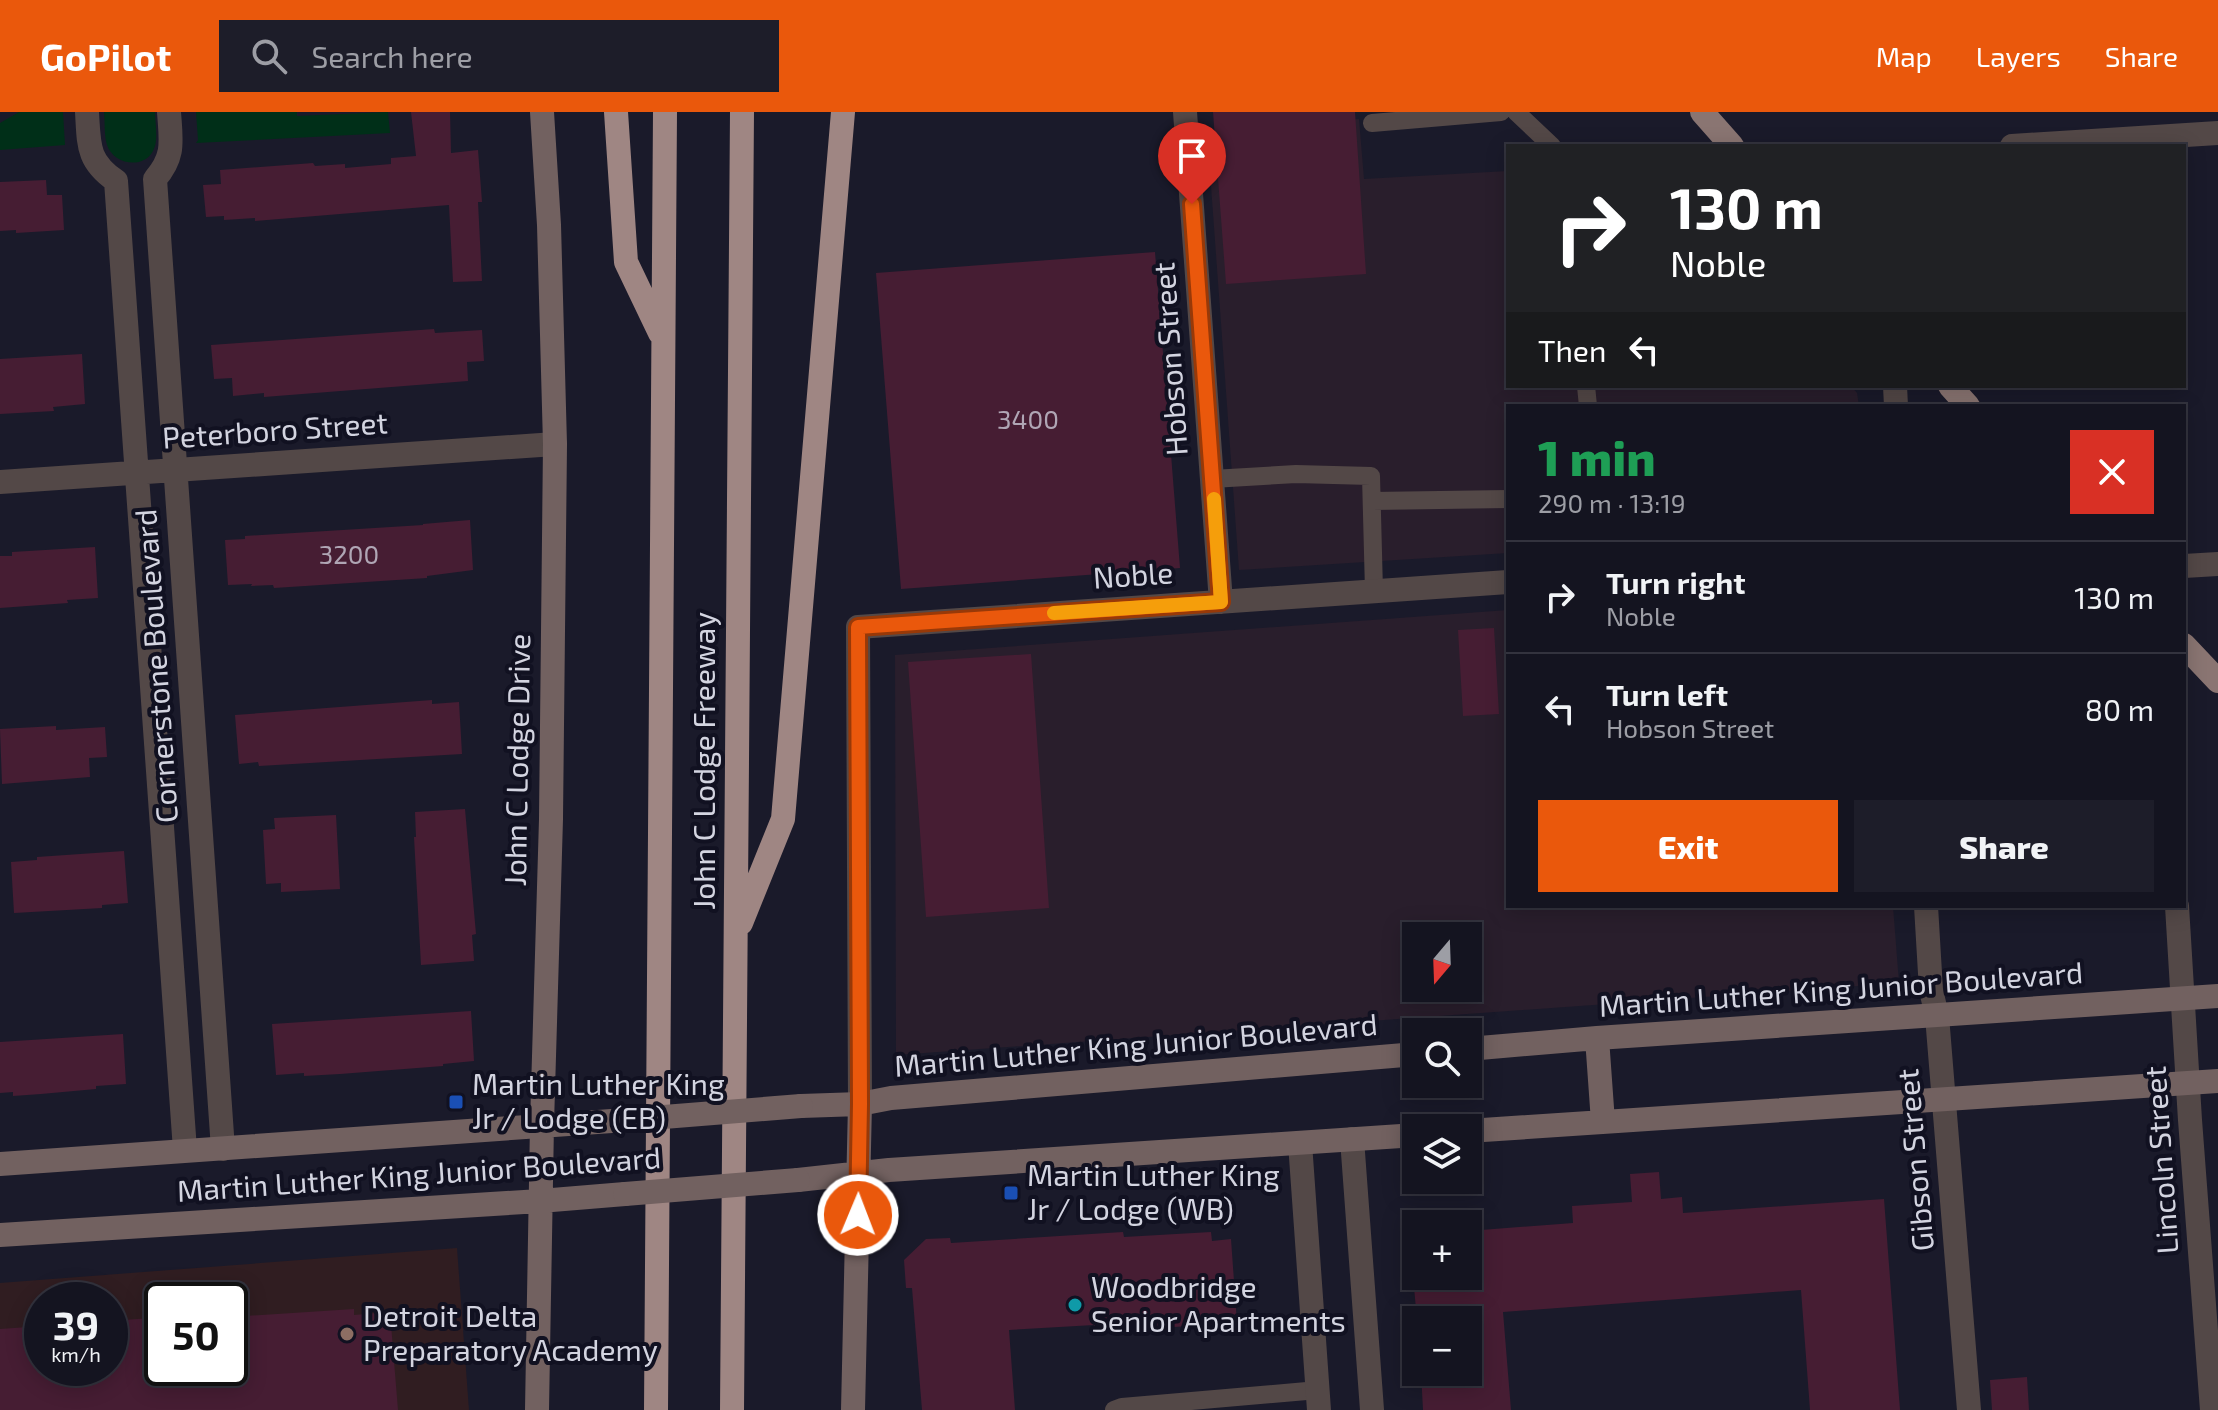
<!DOCTYPE html>
<html lang="en">
<head>
<meta charset="utf-8">
<style>
  body { margin:0; font-family:"Exo 2",sans-serif; background:#1d1d29; color:#f1f3f6; height:100vh; display:flex; flex-direction:column; font-size:30px; white-space:nowrap }
  * { box-sizing:border-box; margin:0 }
  p { font-size:26px; color:#9d9ea5 }
  .icon { flex:none; width:44px; height:44px; fill:none; stroke:currentColor; stroke-width:2; stroke-linecap:round; stroke-linejoin:round }
  .map { position:relative; flex:1; overflow:hidden }
  .side { position:absolute; left:1506px; top:292px; width:680px; height:504px; display:flex; flex-direction:column; background:#141420; border-radius:0px; box-shadow:0 4px 20px #0003,0 0 0 2px #33333e }
  .side>* { flex:none }
  .banner { position:absolute; left:1506px; top:32px; width:680px; height:244px; border-radius:0px; box-shadow:0 4px 20px #0003,0 0 0 2px #33333e; background:#202124; color:#fff; overflow:hidden }
  .needle { width:52px; rotate:199deg }
  .fabs { position:absolute; left:1402px; top:810px; display:grid; gap:16px }
  .fabs a { display:grid; place-items:center; width:80px; height:80px; border-radius:0px; background:#141420; box-shadow:0 4px 20px #0003,0 0 0 2px #33333e; font-size:40px }
  .speed { position:absolute; left:24px; top:1170px; display:flex; gap:16px; font-size:40px; font-weight:700; text-align:center }
  .speed>* { display:grid; place-content:center; width:104px; height:104px; border-radius:50%; background:#141420; box-shadow:0 4px 20px #0003,0 0 0 2px #33333e; line-height:1 }
  .speed small { font-size:20px; font-weight:400 }
  .speed .limit { border:4px solid #111; border-radius:12px; background:#fff; color:#111 }
  .pin { position:absolute; display:grid; place-items:center; width:68px; height:68px; color:#fff; margin:-82px -34px; border-radius:50% 50% 50% 0; rotate:-45deg; box-shadow:0 0 8px #0007 }
  .pin .icon { rotate:45deg }
  .me { position:absolute; width:88px; margin:-44px; rotate:1deg; stroke-linejoin:round; filter:drop-shadow(0 0 6px #0008) }
  .turn { display:flex; align-items:center; gap:28px; height:168px; padding:0 32px; font-size:36px }
  .turn .icon { width:104px; height:104px; stroke-width:2.5 }
  .turn b { display:block; font-size:56px; line-height:68px }
  .then { display:flex; align-items:center; height:76px; padding:0 32px; background:#0003; gap:16px; font-size:30px }
  .round { display:grid; place-items:center; flex:none; width:84px; height:84px; border-radius:0px; background:#1d1d29 }
  .headline { display:flex; align-items:center; justify-content:space-between; height:136px; padding:0 32px }
  h1 { font-size:48px; font-weight:800; line-height:60px; color:#1e9e55 }
  .action { display:flex; gap:16px; margin-top:auto; padding:16px 32px }
  .action a { flex:1; height:92px; border-radius:0px; background:#ea580c; color:#fff; font-size:32px; font-weight:800; line-height:92px; text-align:center }
  .action a+a { background:#1d1d29; color:#f1f3f6 }
  ul { padding:0; list-style:none }
  li { display:flex; align-items:center; gap:24px; height:112px; padding:0 32px; border-top:2px solid #33333e }
  li div { flex:1 }
  li b { display:block; font-size:30px }
  li em { font-style:normal }
  header { display:flex; align-items:center; gap:48px; box-sizing:border-box; height:112px; padding:0 40px; background:#ea580c; color:#fff }
  header strong { font-size:38px }
  nav { display:flex; gap:44px; margin-inline-start:auto; font-size:28px }
  .search { width:560px; height:72px; background:#1d1d29; display:flex; align-items:center; gap:20px; box-sizing:border-box; padding:0 28px; border-radius:0px; color:#9d9ea5; font-size:30px }
  .map>svg:first-child { display:block }
</style>
</head>
<body>
<header>
<strong>GoPilot</strong>
<div class="search"><svg class="icon" aria-label="search" viewBox="0 0 24 24"><circle cx="10" cy="10" r="6"/><path d="M15 15l6 6"/></svg>Search here</div>
<nav><a>Map</a><a>Layers</a><a>Share</a></nav>
</header>
<div class="map">
<svg width="2218" height="1298" viewBox="0 0 2218 1298">
  <rect width="100%" height="100%" fill="#1a1a2a"/>
  <!-- industrial -->
  <path fill="#291e2c" fill-rule="evenodd" d="M 1359,7 L 1364,67 L 1508,59 L 1508,274 L 1851,274 L 1857,281 L 1859,294 L 1508,294 L 1508,441 L 1239,458 L 1207,19 Z
    M 1508,498 L 1508,794 L 1893,794 L 1899,871 L 896,943 L 895,543 ZM 1416,824 L 1468,824 L 1468,876 L 1416,876 Z"/>
  <!-- education -->
  <path fill="#301d21" fill-rule="evenodd" d="M 457,1136 L 469,1298 L 0,1298 L 0,1171 ZM 42,1188 L 110,1188 L 110,1256 L 42,1256 ZM 162,1188 L 230,1188 L 230,1256 L 162,1256 Z"/>
  <!-- green -->
  <path fill="#002f18" d="M 19,0 L 63,0 L 65,33 L 0,38 L 0,11 Z
    M 104,0 L 155,0 C 155,12 159,28 153,39 C 143,58 113,52 107,33 C 104,23 105,10 104,0 Z
    M 196,0 L 297,0 L 297,4 L 388,0 L 390,21 L 196,31 L 198,28 Z"/>
  <!-- building -->
  <path fill="#461d33" d="M 411,0 L 450,0 L 451,41 L 478,38 L 482,90 L 478,90 L 482,169 L 453,170 L 449,93 L 255,109 L 255,106 L 224,108 L 224,104 L 206,105 L 203,73 L 221,72 L 220,58 L 313,51 L 315,54 L 345,52 L 345,56 L 391,52 L 391,46 L 416,44 Z
    M 1213,0 L 1355,0 L 1366,162 L 1226,172 Z
    M 46,68 L 47,83 L 62,83 L 64,118 L 16,121 L 16,118 L 0,119 L 0,70 Z
    M 1155,140 L 1180,456 L 901,477 L 876,161 Z
    M 434,217 L 435,221 L 482,218 L 484,249 L 467,250 L 468,269 L 264,285 L 264,281 L 233,284 L 232,266 L 214,267 L 211,233 Z
    M 82,242 L 85,292 L 53,295 L 54,299 L 0,302 L 0,247 Z
    M 470,408 L 473,458 L 427,464 L 427,466 L 305,474 L 274,476 L 273,473 L 251,474 L 252,472 L 228,473 L 225,428 L 245,427 L 245,424 L 423,413 L 423,412 Z
    M 95,435 L 98,486 L 67,488 L 68,491 L 0,496 L 0,444 L 12,444 L 12,440 Z
    M 1494,516 L 1499,602 L 1463,604 L 1458,518 Z
    M 1031,542 L 1049,796 L 926,805 L 908,550 Z
    M 432,588 L 432,592 L 459,590 L 462,642 L 259,654 L 258,650 L 239,652 L 235,603 Z
    M 56,614 L 56,618 L 105,615 L 107,645 L 89,646 L 90,665 L 2,672 L 0,617 Z
    M 465,697 L 476,822 L 472,823 L 474,849 L 421,853 L 414,725 L 416,725 L 415,700 Z
    M 336,703 L 340,777 L 281,780 L 281,771 L 266,772 L 263,718 L 275,717 L 274,706 Z
    M 124,739 L 128,791 L 102,793 L 102,796 L 14,801 L 11,750 L 37,748 L 37,745 Z
    M 471,899 L 474,949 L 443,952 L 443,954 L 340,962 L 304,964 L 304,961 L 276,963 L 272,912 Z
    M 123,922 L 126,972 L 96,974 L 96,977 L 41,982 L 13,984 L 13,980 L 0,981 L 0,930 Z
    M 1659,1060 L 1661,1087 L 1682,1085 L 1683,1101 L 1884,1087 L 1900,1298 L 1810,1298 L 1801,1178 L 1503,1200 L 1511,1298 L 1423,1298 L 1421,1260 L 1468,1260 L 1468,1208 L 1417,1208 L 1413,1164 L 1468,1164 L 1468,1119 L 1573,1111 L 1572,1094 L 1632,1090 L 1630,1062 Z
    M 1123,1120 L 1124,1125 L 1211,1120 L 1212,1129 L 1231,1127 L 1237,1211 L 1094,1220 L 1094,1213 L 1009,1218 L 1015,1298 L 922,1298 L 912,1176 L 906,1176 L 904,1148 L 926,1127 L 950,1126 L 951,1131 Z
    M 354,1197 L 354,1203 L 390,1200 L 398,1298 L 0,1298 L 0,1217 L 42,1214 L 42,1256 L 110,1256 L 110,1209 L 151,1206 L 152,1211 L 162,1210 L 162,1256 L 230,1256 L 230,1205 Z
    M 2027,1265 L 2029,1298 L 1992,1298 L 1990,1268 Z"/>
  <g fill="none" stroke-linecap="round" stroke-linejoin="round">
    <!-- service -->
    <path stroke="#534847" stroke-width="18" d="M 1516,0 L 1552,34
      M 1372,11 L 1501,0
      M 1586,274 L 1588,294
      M 1212,367 L 1296,362 L 1371,364 L 1374,479
      M 1372,389 L 1508,387
      M 1114,1298 L 1122,1295 L 1318,1278"/>
    <!-- minor -->
    <path stroke="#534847" stroke-width="24" d="M 87,0 C 89,33 87,49 116,69 L 185,1038
      M 169,0 C 171,29 175,44 155,67 L 223,1037
      M 1185,0 L 1221,490
      M 2012,34 L 2218,21
      M 1895,274 L 1896,294
      M 0,370 L 555,332
      M 2184,454 L 2218,452
      M 1926,794 L 1931,878 L 1937,904 L 1969,1298
      M 2177,794 L 2190,1008 L 2212,1298
      M 860,992 L 858,515 L 1508,470
      M 1352,1027 L 1372,1298
      M 1300,1031 L 1319,1298"/>
    <!-- secondary -->
    <path stroke="#726160" stroke-width="24" d="M 1597,926 L 1603,1010
      M 1468,937 L 1597,926 L 2218,884
      M 801,994 L 860,992 L 891,986 L 1416,942
      M 1468,1019 L 2218,969
      M 0,1052 L 626,1008
      M 798,1068 L 889,1058 L 1416,1023
      M 0,1123 L 540,1089 L 625,1082
      M 537,1298 L 542,1012 L 551,707 L 555,332 L 549,113 L 542,0
      M 853,1298 L 860,992"/>
    <!-- primary -->
    <path stroke="#8a7572" stroke-width="24" d="M 1702,0 L 1732,34
      M 1950,274 L 1968,294
      M 2184,533 L 2218,569"/>
    <!-- motorway -->
    <path stroke="#9f8683" stroke-width="24" d="M 616,0 L 626,150 L 660,221
      M 741,811 L 783,707 L 843,0
      M 656,1298 L 665,0
      M 732,1298 L 742,0"/>
    <!-- secondary-bridge -->
    <path stroke="#726160" stroke-width="24" d="M 626,1008 L 801,994
      M 625,1082 L 798,1068"/>
  </g>
  <g fill="none" stroke-linecap="round" stroke-linejoin="round">
    <defs>
      <path id="route" d="M 858,1103 L 860,992 L 858,515 L 1221,490 L 1192,92"/>
    </defs>
    <!-- route casing -->
    <use href="#route" stroke="#983908" stroke-width="20"/>
    <!-- route -->
    <use href="#route" stroke="#ea580c" stroke-width="14"/>
    <!-- slow -->
    <path stroke="#f59e0b" stroke-width="14" d="M 1054,501 L 1221,490 L 1214,387"/>
  </g>
  <!-- markers -->
  <g fill="#1a4fb4" stroke="#111121" stroke-width="3">
    <rect x="448" y="982" width="16" height="16" rx="4"/>
    <rect x="1003" y="1073" width="16" height="16" rx="4"/>
  </g>
  <circle fill="#0f9aa8" stroke="#111121" stroke-width="3" cx="1075" cy="1193" r="8"/>
  <circle fill="#8d6e63" stroke="#111121" stroke-width="3" cx="347" cy="1222" r="8"/>
  <g text-anchor="middle" stroke-width="8" stroke-linejoin="round" paint-order="stroke">
    <!-- number labels -->
    <g font-size="26" fill="#b0a6b5">
      <text x="1028" y="317">3400</text>
      <text x="349" y="452">3200</text>
    </g>
    <!-- street labels -->
    <g font-size="30" fill="#d3d4e0" stroke="#111121">
      <text transform="translate(1171 247) rotate(-94)" y="10">Hobson Street</text>
      <text transform="translate(275 319) rotate(-4)" y="10">Peterboro Street</text>
      <text transform="translate(1133 464) rotate(-4)" y="10">Noble</text>
      <text transform="translate(157 554) rotate(-94)" y="10">Cornerstone Boulevard</text>
      <text transform="translate(518 648) rotate(-89)" y="10">John C Lodge Drive</text>
      <text transform="translate(705 649) rotate(-90)" y="10">John C Lodge Freeway</text>
      <text transform="translate(1841 878) rotate(-4)" y="10">Martin Luther King Junior Boulevard</text>
      <text transform="translate(1136 934) rotate(-5)" y="10">Martin Luther King Junior Boulevard</text>
      <text transform="translate(1916 1048) rotate(-95)" y="10">Gibson Street</text>
      <text transform="translate(2162 1048) rotate(-94)" y="10">Lincoln Street</text>
      <text transform="translate(419 1063) rotate(-4)" y="10">Martin Luther King Junior Boulevard</text>
    </g>
    <!-- poi labels -->
    <g font-size="30" fill="#d3d4e0" stroke="#111121" text-anchor="start">
      <text x="472" y="983">Martin Luther King<tspan x="472" dy="34">Jr / Lodge (EB)</tspan></text>
      <text x="1027" y="1074">Martin Luther King<tspan x="1027" dy="34">Jr / Lodge (WB)</tspan></text>
      <text x="1091" y="1186">Woodbridge<tspan x="1091" dy="34">Senior Apartments</tspan></text>
      <text x="363" y="1215">Detroit Delta<tspan x="363" dy="34">Preparatory Academy</tspan></text>
    </g>
  </g>
</svg>
<div class="fabs">
<a><svg class="needle" viewBox="-14 -14 28 28"><path d="M0-13l5 13h-10z" fill="#e53935"/><path d="M0 13l5-13h-10z" fill="#9d9ea5"/></svg></a>
<a><svg class="icon" aria-label="search" viewBox="0 0 24 24"><circle cx="10" cy="10" r="6"/><path d="M15 15l6 6"/></svg></a>
<a><svg class="icon" aria-label="layers" viewBox="0 0 24 24"><path d="M12 4l9 5-9 5-9-5zM3 14l9 5 9-5"/></svg></a>
<a>+</a>
<a>−</a>
</div>
<div class="speed"><div>39<small>km/h</small></div><div class="limit">50</div></div>
<div class="pin" style="left:1192px;top:92px;background:#d93025"><svg class="icon" aria-label="arrive" viewBox="0 0 24 24"><path d="M6 21V4h12l-3 4 3 4H6"/></svg></div>
<svg class="me" style="left:858px;top:1103px" viewBox="-20 -20 40 40"><circle r="17" fill="#ea580c" stroke="#fff" stroke-width="3"/><path d="M0-11L8 9 0 5-8 9z" fill="#fff"/></svg>
<div class="banner">
<div class="turn"><svg class="icon" aria-label="right" viewBox="0 0 24 24"><path d="M7 20v-9h11M14 6l5 5-5 5"/></svg><div><b>130 m</b>Noble</div></div>
<div class="then">Then<svg class="icon" aria-label="left" viewBox="0 0 24 24"><path d="M17 20v-9H6M10 6l-5 5 5 5"/></svg></div>
</div>
<section class="side">
<div class="headline"><div><h1>1 min</h1><p>290 m · 13:19</p></div><a class="round" style="background:#d93025;color:#fff"><svg class="icon" aria-label="close" viewBox="0 0 24 24"><path d="M6 6l12 12M18 6L6 18"/></svg></a></div>
<ul>
<li><svg class="icon" aria-label="right" viewBox="0 0 24 24"><path d="M7 20v-9h11M14 6l5 5-5 5"/></svg><div><b>Turn right</b><p>Noble</p></div><em>130 m</em></li>
<li><svg class="icon" aria-label="left" viewBox="0 0 24 24"><path d="M17 20v-9H6M10 6l-5 5 5 5"/></svg><div><b>Turn left</b><p>Hobson Street</p></div><em>80 m</em></li>
</ul>
<div class="action"><a>Exit</a><a>Share</a></div>
</section>
</div>
</body>
</html>
